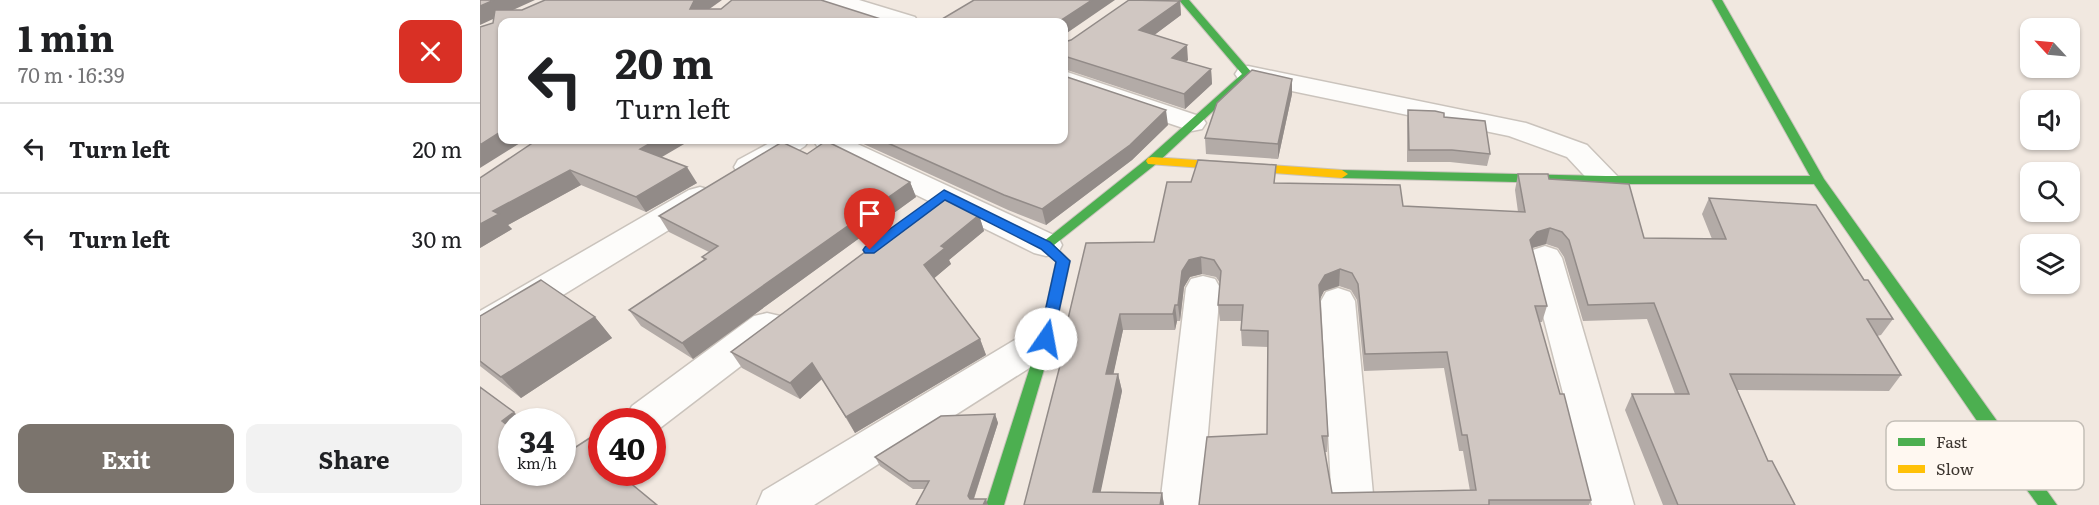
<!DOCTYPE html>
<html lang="en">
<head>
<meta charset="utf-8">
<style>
  body { margin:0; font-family:Literata,serif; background:#f2f2f2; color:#202124; height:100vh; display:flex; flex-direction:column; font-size:22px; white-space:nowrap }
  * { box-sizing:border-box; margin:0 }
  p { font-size:20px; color:#757577 }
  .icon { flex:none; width:33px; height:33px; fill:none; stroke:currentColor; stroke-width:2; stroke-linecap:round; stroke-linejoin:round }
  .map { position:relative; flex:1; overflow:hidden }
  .panel { display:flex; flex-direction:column; background:#fff; width:480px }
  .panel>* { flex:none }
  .top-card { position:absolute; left:18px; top:18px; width:570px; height:126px; border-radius:12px; box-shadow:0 2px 4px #0004; background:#fff; color:#202124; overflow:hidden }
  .needle { width:39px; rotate:296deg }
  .fabs { position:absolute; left:1540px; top:18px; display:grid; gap:12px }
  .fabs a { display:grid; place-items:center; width:60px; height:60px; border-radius:12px; background:#fff; box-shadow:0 2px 4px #0004; font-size:30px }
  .speed { position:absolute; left:18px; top:408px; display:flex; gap:12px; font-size:30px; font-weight:700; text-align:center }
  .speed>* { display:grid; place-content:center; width:78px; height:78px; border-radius:50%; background:#fff; box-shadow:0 2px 4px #0004; line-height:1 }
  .speed small { font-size:15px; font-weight:400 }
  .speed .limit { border:9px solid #d22; background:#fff; color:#111 }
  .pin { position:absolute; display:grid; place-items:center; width:51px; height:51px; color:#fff; margin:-62px -26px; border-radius:50% 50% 50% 0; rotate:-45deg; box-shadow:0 0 6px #0007 }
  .pin .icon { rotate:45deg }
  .me { position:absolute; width:66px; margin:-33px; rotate:12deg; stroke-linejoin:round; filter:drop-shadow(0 0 4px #0008) }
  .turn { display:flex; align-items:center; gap:21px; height:126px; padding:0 18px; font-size:27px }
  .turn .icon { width:78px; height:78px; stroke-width:2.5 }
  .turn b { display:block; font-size:42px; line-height:51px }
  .round { display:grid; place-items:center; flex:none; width:63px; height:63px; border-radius:12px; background:#f2f2f2 }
  .summary { display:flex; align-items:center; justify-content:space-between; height:102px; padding:0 18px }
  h1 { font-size:36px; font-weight:700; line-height:45px }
  .primary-button { display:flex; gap:12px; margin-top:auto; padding:12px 18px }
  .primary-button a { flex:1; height:69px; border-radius:12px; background:#7b746d; color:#fff; font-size:24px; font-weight:700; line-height:69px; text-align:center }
  .primary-button a+a { background:#f2f2f2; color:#202124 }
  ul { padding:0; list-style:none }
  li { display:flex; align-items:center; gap:18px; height:90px; padding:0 18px; border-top:2px solid #e0e0e0 }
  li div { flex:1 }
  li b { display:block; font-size:22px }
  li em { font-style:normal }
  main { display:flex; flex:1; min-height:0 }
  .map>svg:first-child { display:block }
</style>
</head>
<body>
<main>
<section class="panel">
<div class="summary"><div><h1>1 min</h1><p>70 m · 16:39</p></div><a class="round" style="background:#d93025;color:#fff"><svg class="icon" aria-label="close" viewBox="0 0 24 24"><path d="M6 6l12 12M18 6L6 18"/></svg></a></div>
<ul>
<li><svg class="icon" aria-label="left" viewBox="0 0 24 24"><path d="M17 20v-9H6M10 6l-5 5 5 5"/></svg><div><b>Turn left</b></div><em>20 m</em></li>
<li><svg class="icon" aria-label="left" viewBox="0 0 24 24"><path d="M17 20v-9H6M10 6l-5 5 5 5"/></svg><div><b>Turn left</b></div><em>30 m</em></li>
</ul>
<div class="primary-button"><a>Exit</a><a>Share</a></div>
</section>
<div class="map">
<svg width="1619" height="505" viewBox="0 0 1619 505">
  <rect width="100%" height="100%" fill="#f1e8e0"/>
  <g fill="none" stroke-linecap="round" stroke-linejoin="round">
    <defs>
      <path id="street" d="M 343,0 L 379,0 L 435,17 L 438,22 L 403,22 L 347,5 Z
        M 768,66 L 1046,123 L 1107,145 L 1141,180 L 1137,187 L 1126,190 L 1115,187 L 1087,157 L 1029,136 L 759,80 L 755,74 L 759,68 Z
        M 584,71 L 722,117 L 726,123 L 722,129 L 712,131 L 584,88 Z
        M 295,140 L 329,140 L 325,146 C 305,158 282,180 258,174 L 254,167 L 258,160 Z
        M 333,140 L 369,140 L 578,237 L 582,245 L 578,253 L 566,256 L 554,253 L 337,146 Z
        M 220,187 L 231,190 L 235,197 L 231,204 L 13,338 L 0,342 L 0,311 L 209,190 Z
        M 1065,246 L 1077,250 L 1082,258 L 1154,505 L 1112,505 L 1048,258 L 1053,250 Z
        M 723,276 L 735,279 L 740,288 L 722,505 L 680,505 L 706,288 L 711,279 Z
        M 858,288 L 870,292 L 875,301 L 894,505 L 852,505 L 841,301 L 846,292 Z
        M 287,313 L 300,316 L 305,326 L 300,336 L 180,428 L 172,431 L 172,422 L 149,422 L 146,417 L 152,406 L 274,316 Z
        M 566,325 L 579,329 L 584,339 L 579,349 L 334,505 L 277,505 L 283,491 L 553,329 Z"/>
      <path id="fast" d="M 699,0 L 709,0 L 773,74 L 676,164 L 574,245 L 590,261 L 573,339 L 524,505 L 506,505 L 559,339 L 576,262 L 559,245 L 668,158 L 762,74 Z
        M 1232,0 L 1242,0 L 1344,179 L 1577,505 L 1558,505 L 1515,447 L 1334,184 L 1126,184 L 862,178 L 856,174 L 862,170 L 1126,176 L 1330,176 Z"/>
      <path id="slow" d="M 672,157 L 862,170 L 868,174 L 862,178 L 668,164 L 666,161 L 668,158 Z"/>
    </defs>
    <!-- street casing -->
    <use href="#street" stroke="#cac3bc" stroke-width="3"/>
    <!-- fast casing -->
    <use href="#fast" stroke="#cac3bc" stroke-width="2"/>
    <!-- slow casing -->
    <use href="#slow" stroke="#cac3bc" stroke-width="2"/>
    <!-- street -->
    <use href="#street" fill="#fdfcfa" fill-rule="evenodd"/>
    <!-- fast -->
    <use href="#fast" fill="#4caf50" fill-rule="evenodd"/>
    <!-- slow -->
    <use href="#slow" fill="#ffc107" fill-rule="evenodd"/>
  </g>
  <!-- wall -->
  <path fill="#b3aba7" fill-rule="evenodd" d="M 700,1 L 701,15 L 674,35 L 708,60 L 706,62 L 731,69 L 732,84 L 705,109 L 584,69 L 584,42 L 591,40 Z
    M 812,94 L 798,159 L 726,154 L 725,138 Z
    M 928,110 L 964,117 L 1010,154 L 1007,166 L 970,162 L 927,162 L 927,121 Z
    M 688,125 L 652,160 L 566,225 L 528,210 L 377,141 L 376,140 L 584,140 Z
    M 327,154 L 430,182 L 436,197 L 213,359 L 161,326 L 149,310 L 224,260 L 222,257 L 229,252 L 189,232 L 179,216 Z
    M 181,157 L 217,183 L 166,212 L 101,185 L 28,225 L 32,229 L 0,248 L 0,178 Z
    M 1038,174 L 1069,179 L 1164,238 L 1232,239 L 1222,214 L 1229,198 L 1384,280 L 1413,319 L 1401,335 L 1397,336 L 1421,375 L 1409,391 L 1257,390 L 1288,461 L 1315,505 L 1183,505 L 1145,410 L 1152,394 L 1195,394 L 1167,319 L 1103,321 L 1084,257 L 1078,248 L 1066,244 L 1052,248 L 1067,306 L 1062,322 L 1059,322 L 1111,500 L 1109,505 L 719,505 L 787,434 L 788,347 L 762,346 L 761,330 L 761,321 L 740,321 L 738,305 L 740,283 L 736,277 L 722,274 L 710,277 L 704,287 L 700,321 L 697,321 L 695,330 L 643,330 L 633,374 L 638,374 L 642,391 L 620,492 L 682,493 L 684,505 L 544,505 L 589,330 L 587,323 L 674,242 L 796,183 L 923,206 L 1038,212 L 1035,190 ZM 859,286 L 871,290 L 877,300 L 884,371 L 964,368 L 979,451 L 983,451 L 990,491 L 852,493 L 845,452 L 847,452 L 848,436 L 840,299 L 844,291 Z
    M 499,215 L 504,231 L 469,260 L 471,264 L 454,278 L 500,339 L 506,355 L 375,433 L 342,379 L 320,399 L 262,368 L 251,352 Z
    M 0,316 L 115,317 L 132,338 L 41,398 L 0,366 Z
    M 515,414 L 518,423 L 494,499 L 508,505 L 445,489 L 433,489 L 400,466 L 395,457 Z"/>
  <!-- shaded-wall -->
  <path fill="#928b88" d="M 14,0 L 55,0 L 0,25 L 0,6 Z
    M 215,0 L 242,0 L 221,15 L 210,9 L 214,1 Z
    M 612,0 L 635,0 L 584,35 L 584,22 L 580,22 L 580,21 Z
    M 700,1 L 701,15 L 661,45 L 659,30 Z
    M 707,45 L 708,60 L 694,72 L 692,58 Z
    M 731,69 L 732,84 L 705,109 L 704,94 Z
    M 812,79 L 812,94 L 798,159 L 798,144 Z
    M 686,110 L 688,125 L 652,160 L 566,225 L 562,209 Z
    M 22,131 L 22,140 L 45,140 L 0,168 L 0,145 Z
    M 176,140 L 211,140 L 170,164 L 160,149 Z
    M 207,167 L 217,183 L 166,212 L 156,197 Z
    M 90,170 L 101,185 L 28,225 L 32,229 L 0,248 L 0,224 L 13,211 Z
    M 430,182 L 436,197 L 213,359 L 202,343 Z
    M 499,215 L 504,231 L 469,260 L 471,264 L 451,281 L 444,265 L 461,246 Z
    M 1070,228 L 1066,244 L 1052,248 L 1050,240 L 1057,232 Z
    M 721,257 L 722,274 L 710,277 L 704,287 L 700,321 L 698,305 L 702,271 L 709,260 Z
    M 860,269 L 859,286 L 844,291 L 839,301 L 839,285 L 845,275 Z
    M 695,305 L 697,321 L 695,330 L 693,314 Z
    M 640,314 L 643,330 L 630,390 L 626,374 Z
    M 115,317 L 132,338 L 41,398 L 21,377 Z
    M 500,339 L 506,355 L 375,433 L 366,417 Z
    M 332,363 L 342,379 L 320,399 L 310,383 Z
    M 638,374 L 642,391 L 618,505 L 613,492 Z
    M 34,412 L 44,422 L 32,422 L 32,430 L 22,421 Z
    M 515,414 L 518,423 L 492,504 L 488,496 Z
    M 172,449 L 178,456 L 172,460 Z
    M 135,472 L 155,472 L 143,481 Z
    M 682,493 L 684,505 L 680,505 Z
    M 506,499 L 508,505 L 503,505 Z"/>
  <!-- building -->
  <path fill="#d0c7c2" stroke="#928b88" stroke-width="1.5" fill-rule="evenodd" d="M 0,0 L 14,0 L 0,6 Z
    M 65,0 L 215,0 L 214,1 L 210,9 L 241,9 L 252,0 L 341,0 L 410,22 L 22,22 L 22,131 L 0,145 L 0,27 L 13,23 L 15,10 L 42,10 Z
    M 494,0 L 612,0 L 580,21 L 580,22 L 457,22 Z
    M 649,0 L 700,1 L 659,30 L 707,45 L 692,58 L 731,69 L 704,94 L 584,56 L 584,42 L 591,40 Z
    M 772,70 L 812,79 L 798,144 L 725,138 L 737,103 Z
    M 584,76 L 686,110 L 650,145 L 562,209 L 524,195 L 401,140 L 584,140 Z
    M 928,110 L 955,111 L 964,113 L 964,117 L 1005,121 L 1010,154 L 972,150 L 929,150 Z
    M 57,140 L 176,140 L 160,149 L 207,167 L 156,197 L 90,170 L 13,211 L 19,214 L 0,224 L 0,178 Z
    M 346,141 L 430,182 L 202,343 L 149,310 L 226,259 L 222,257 L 238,246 L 179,216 L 302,142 L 327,154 Z
    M 718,160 L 796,165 L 794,183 L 920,185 L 923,206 L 1045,212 L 1038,174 L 1068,174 L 1069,179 L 1149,184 L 1164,238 L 1246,239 L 1229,198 L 1336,205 L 1384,280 L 1388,280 L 1413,319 L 1387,319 L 1421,375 L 1250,374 L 1288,461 L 1292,461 L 1315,505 L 1198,505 L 1152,394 L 1209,394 L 1174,303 L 1108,305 L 1089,240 L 1082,232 L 1070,228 L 1057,232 L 1050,240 L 1067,306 L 1055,306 L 1080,394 L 1084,394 L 1111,500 L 1009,500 L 1009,505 L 719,505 L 727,437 L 787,434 L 788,331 L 761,330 L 763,305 L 738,305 L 741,271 L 734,260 L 721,257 L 709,260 L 702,271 L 698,305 L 695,305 L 693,314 L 640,314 L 626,374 L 638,374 L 613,492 L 682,493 L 680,505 L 544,505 L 591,323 L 587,323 L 606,243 L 674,242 L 687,182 L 711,182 ZM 860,269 L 872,273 L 878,284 L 885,354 L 967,352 L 982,435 L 987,435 L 996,490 L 852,493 L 842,436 L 848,436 L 839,285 L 845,275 Z
    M 460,196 L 499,215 L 461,246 L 465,248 L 444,265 L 500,339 L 366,417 L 332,363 L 310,383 L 251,352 Z
    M 61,280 L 115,317 L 21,377 L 0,361 L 0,316 Z
    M 0,387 L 34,412 L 22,421 L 32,429 L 32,472 L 82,472 L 82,456 L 122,430 L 122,472 L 137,472 L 177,505 L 0,505 Z
    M 515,414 L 488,496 L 490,499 L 506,499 L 503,505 L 436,505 L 449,481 L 429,481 L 395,457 L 461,416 Z
    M 139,418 L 144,422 L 133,422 Z"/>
  <!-- route -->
  <path fill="#1a73e8" stroke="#114b97" stroke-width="1.5" d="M 464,190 L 570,242 L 590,261 L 572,343 L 561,343 L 559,339 L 576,262 L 561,249 L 465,200 L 394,253 L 385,253 L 383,250 L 385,247 Z"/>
  <!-- legend -->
  <rect x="1406" y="421" width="198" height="69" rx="9" fill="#fff8f1" stroke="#c4beb7" stroke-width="1.5"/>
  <rect x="1418" y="438" width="27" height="8" fill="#4caf50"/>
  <rect x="1418" y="465" width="27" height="8" fill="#ffc107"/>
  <g font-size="16" fill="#3c352f">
    <text x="1456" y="448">Fast</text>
    <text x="1456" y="475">Slow</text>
  </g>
</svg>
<div class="fabs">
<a><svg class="needle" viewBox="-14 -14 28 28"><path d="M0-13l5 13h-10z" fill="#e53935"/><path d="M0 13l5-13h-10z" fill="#757577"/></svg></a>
<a><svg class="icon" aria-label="sound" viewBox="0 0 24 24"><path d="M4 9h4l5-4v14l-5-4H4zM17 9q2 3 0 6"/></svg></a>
<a><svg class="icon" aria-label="search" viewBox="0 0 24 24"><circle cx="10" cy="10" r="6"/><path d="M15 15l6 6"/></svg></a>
<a><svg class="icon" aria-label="layers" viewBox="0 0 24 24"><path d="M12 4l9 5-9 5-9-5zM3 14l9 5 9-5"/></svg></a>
</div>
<div class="speed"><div>34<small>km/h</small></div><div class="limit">40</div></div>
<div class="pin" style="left:390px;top:250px;background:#d93025"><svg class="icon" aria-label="arrive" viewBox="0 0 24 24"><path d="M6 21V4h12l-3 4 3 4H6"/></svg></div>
<svg class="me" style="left:566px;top:339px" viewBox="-20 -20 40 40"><circle r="19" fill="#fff"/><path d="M0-13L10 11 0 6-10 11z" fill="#1a73e8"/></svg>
<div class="top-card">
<div class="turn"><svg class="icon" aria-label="left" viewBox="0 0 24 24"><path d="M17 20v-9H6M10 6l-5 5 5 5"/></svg><div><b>20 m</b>Turn left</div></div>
</div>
</div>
</main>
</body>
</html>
